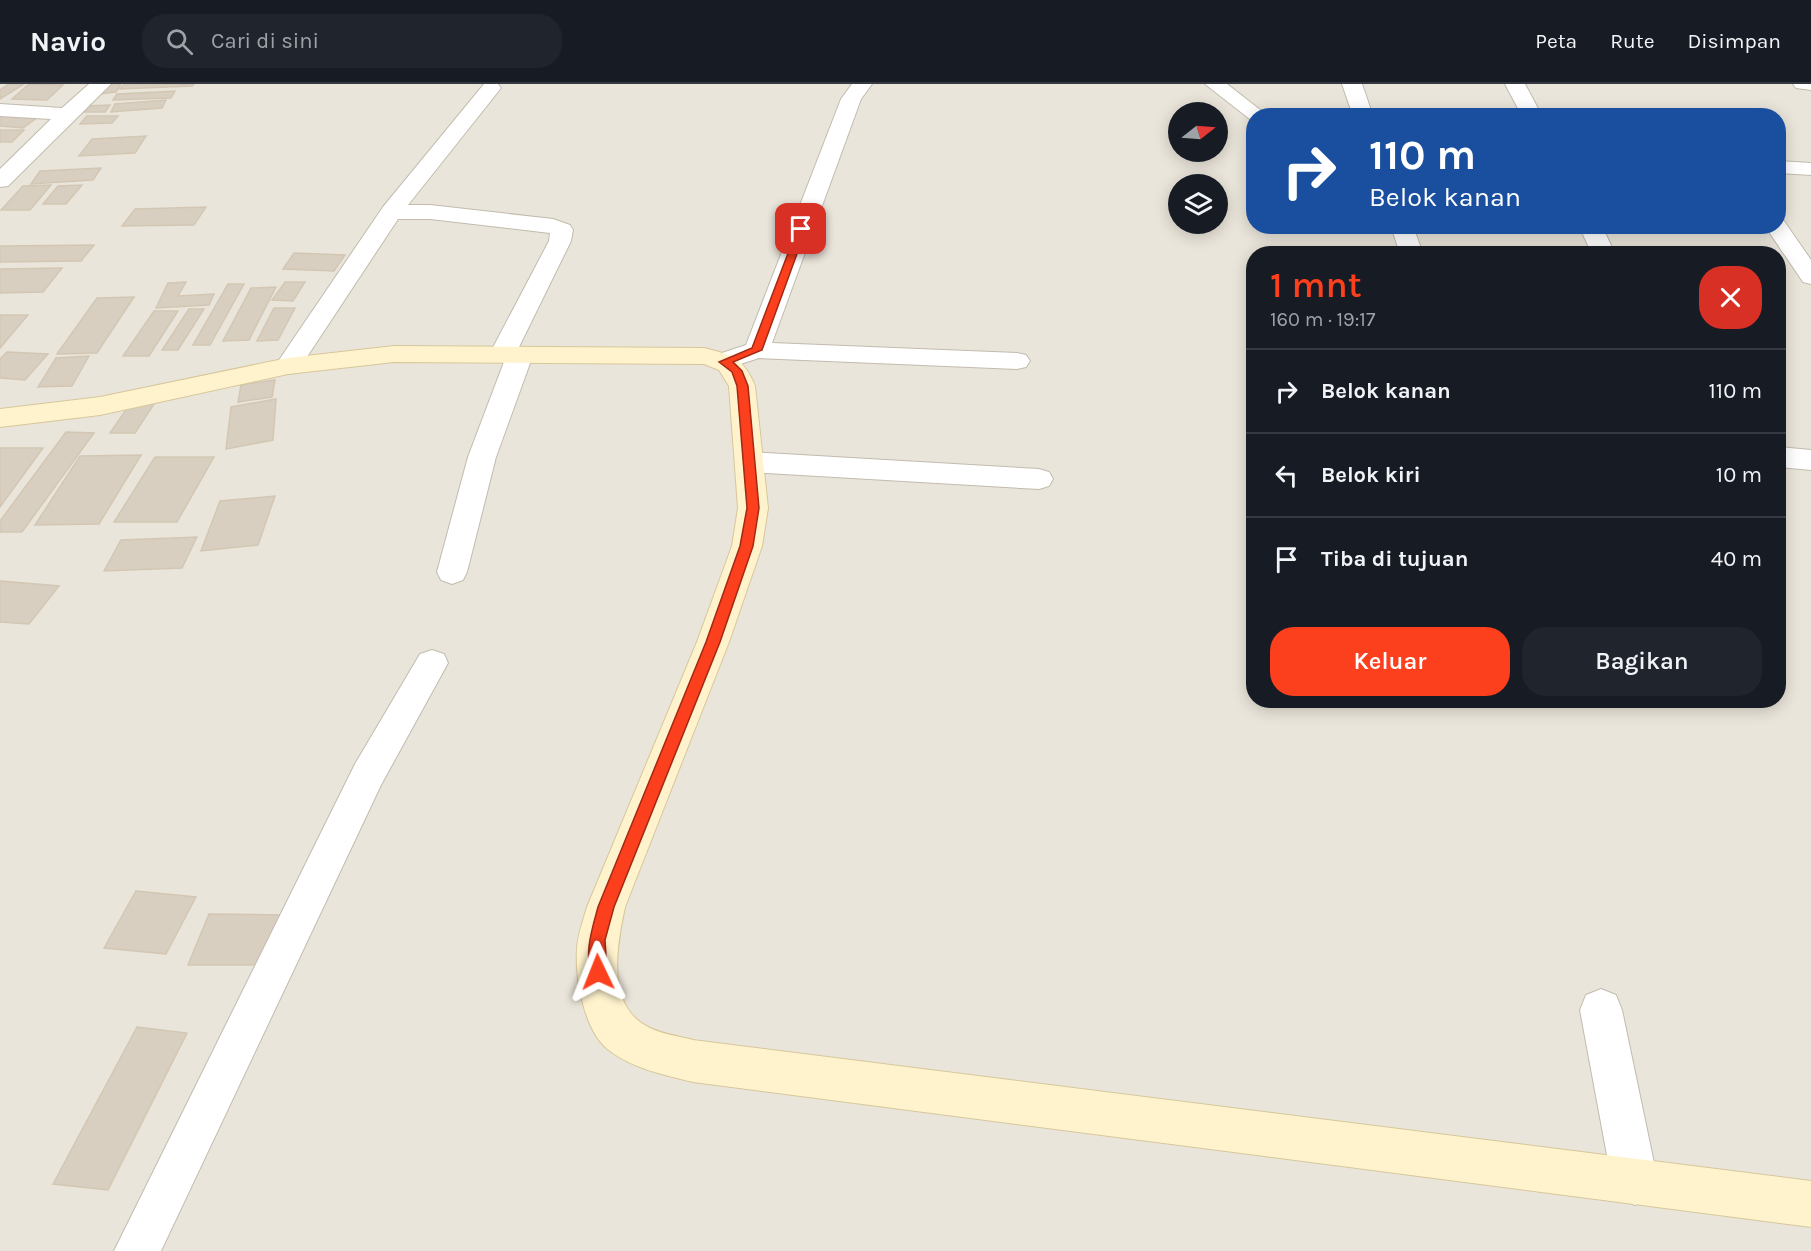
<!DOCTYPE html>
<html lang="id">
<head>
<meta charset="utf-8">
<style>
  body { margin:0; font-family:Karla,sans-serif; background:#20242c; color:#f1f3f6; height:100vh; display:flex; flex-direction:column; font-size:22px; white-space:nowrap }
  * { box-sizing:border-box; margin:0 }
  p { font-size:20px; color:#9ea1a6 }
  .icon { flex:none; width:33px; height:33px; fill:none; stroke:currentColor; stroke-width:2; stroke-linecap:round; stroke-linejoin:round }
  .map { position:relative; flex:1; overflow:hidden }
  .details { position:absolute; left:1246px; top:162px; width:540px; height:462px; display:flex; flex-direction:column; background:#171b24; border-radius:24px; box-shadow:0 3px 15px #0003 }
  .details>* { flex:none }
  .top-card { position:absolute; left:1246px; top:24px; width:540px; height:126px; border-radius:24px; box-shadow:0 3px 15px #0003; background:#1a4fa0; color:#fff; overflow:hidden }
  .needle { width:39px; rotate:73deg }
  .buttons { position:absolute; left:1168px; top:18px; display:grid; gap:12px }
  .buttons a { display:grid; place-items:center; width:60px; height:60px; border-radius:50%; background:#171b24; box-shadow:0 3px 15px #0003; font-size:30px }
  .pin { position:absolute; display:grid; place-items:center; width:51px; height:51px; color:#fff; margin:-26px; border-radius:12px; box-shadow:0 3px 9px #0006 }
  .me { position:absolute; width:66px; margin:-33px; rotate:358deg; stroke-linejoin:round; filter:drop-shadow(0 0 4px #0008) }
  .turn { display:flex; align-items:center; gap:21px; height:126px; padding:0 24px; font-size:27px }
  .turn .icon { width:78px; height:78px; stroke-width:2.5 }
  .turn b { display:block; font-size:42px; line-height:51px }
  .round { display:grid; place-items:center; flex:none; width:63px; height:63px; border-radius:24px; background:#20242c }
  .headline { display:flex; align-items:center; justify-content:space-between; height:102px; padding:0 24px }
  h1 { font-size:36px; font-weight:600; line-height:45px; color:#fc3f1d }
  .button { display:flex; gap:12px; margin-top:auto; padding:12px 24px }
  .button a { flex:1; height:69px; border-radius:24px; background:#fc3f1d; color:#fff; font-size:24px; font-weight:600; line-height:69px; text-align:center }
  .button a+a { background:#20242c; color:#f1f3f6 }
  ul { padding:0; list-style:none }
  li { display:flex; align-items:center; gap:18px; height:84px; padding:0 24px; border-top:2px solid #363941 }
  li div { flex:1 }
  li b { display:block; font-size:22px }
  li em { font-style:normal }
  header { display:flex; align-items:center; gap:36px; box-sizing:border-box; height:84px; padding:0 30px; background:#171b24; border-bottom:2px solid #363941 }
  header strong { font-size:28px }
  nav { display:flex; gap:33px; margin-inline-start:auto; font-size:21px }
  .search { width:420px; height:54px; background:#20242c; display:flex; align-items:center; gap:15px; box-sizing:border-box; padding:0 21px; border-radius:24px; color:#9ea1a6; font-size:22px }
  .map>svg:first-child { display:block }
</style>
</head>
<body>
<header>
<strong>Navio</strong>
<div class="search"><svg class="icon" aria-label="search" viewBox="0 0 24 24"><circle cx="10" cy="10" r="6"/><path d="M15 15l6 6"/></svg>Cari di sini</div>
<nav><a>Peta</a><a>Rute</a><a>Disimpan</a></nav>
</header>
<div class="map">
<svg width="1811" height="1167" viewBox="0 0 1811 1167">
  <rect width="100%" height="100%" fill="#f6f3ec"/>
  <!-- residential -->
  <path fill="#eae5da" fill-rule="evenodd" d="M 0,0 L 1811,0 L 1811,1167 L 0,1167 ZM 1179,28 L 1218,28 L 1218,68 L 1179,68 ZM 1254,32 L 1779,32 L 1779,142 L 1254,142 ZM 1179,100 L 1218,100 L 1218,140 L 1179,140 ZM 1254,170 L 1779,170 L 1779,616 L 1254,616 Z"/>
  <!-- building -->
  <path fill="#d8cfc1" stroke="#d3c7b4" stroke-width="1.5" d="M 9,0 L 24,0 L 0,15 L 0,6 Z
    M 29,0 L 63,1 L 47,16 L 12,15 Z
    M 104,0 L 121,0 L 116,8 L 98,10 Z
    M 124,0 L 194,0 L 192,2 L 120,5 Z
    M 175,7 L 171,14 L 113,16 L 117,10 Z
    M 166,16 L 162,24 L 111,28 L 115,20 Z
    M 110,21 L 105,28 L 79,28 L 84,22 Z
    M 0,29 L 38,33 L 23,44 L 0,42 Z
    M 87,32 L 118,32 L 112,39 L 80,40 Z
    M 0,46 L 24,46 L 12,58 L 0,58 Z
    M 146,52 L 135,69 L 79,72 L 92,55 Z
    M 101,84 L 93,96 L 31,100 L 40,87 Z
    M 51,101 L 30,126 L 1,126 L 23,102 Z
    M 82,101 L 66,120 L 43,120 L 58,102 Z
    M 206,123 L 194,141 L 122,142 L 135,125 Z
    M 94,161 L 81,177 L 0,178 L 0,162 Z
    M 294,169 L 345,171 L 334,187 L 283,185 Z
    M 62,184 L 43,208 L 0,209 L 0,185 Z
    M 186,198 L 178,212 L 214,210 L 209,221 L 156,224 L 168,199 Z
    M 285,198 L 305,198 L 293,217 L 272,216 Z
    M 228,200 L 244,200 L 210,261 L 193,261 Z
    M 276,203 L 249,256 L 223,257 L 251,204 Z
    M 134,213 L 97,269 L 57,270 L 97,214 Z
    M 274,224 L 295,224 L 278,256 L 257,257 Z
    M 189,225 L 204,225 L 178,266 L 162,266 Z
    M 154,227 L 178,227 L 149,272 L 123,272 Z
    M 0,231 L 28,231 L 0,264 Z
    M 7,268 L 48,270 L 25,296 L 0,294 L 0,275 Z
    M 89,272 L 72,302 L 38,303 L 56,274 Z
    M 275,296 L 272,313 L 238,318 L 241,301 Z
    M 276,315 L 273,356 L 226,365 L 231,323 Z
    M 130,320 L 154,320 L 135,349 L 110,349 Z
    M 66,348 L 94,349 L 22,448 L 0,448 L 0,437 Z
    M 0,364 L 43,364 L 0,423 Z
    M 141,371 L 99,440 L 35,441 L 80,372 Z
    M 155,373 L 214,373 L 177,438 L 114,438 Z
    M 275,412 L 258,461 L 201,467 L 220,417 Z
    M 197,453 L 182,484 L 104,487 L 121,456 Z
    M 0,497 L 59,502 L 29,540 L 0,538 Z
    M 136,807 L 196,813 L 166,870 L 104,864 Z
    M 209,830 L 286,831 L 267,881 L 188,881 Z
    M 137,943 L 187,949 L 108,1106 L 53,1100 Z"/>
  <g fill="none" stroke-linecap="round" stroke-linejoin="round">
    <defs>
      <path id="street" d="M 89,0 L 111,0 L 8,102 L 0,103 L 0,85 L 51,35 L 0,32 L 0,20 L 62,24 Z
        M 484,0 L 498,0 L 501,4 L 408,121 L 430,121 L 553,135 L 570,141 L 573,146 L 571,157 L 519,263 L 529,265 L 533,271 L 496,373 L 467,488 L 463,496 L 452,500 L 441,496 L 437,488 L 468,373 L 504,278 L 493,277 L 489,271 L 549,157 L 550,149 L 430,135 L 398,135 L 297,288 L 288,290 L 279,288 L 275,282 L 383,123 Z
        M 852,0 L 872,0 L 861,15 L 772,259 L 1017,269 L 1026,271 L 1030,277 L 1026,283 L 1017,285 L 759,274 L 725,285 L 716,283 L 712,277 L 716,271 L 746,261 L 841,15 Z
        M 1205,0 L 1227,0 L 1268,32 L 1254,32 L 1254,37 L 1251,36 Z
        M 1342,0 L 1362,0 L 1373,32 L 1353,32 Z
        M 1505,0 L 1525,0 L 1542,32 L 1522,32 Z
        M 1793,0 L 1811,0 L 1811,6 L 1796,4 Z
        M 1779,77 L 1811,79 L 1811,91 L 1779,89 Z
        M 1779,136 L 1784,137 L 1811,176 L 1811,200 L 1803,198 L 1765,142 L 1779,142 Z
        M 1391,142 L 1413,142 L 1423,170 L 1400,170 Z
        M 1579,142 L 1602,142 L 1615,170 L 1592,170 Z
        M 1779,363 L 1811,366 L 1811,386 L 1779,383 Z
        M 749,368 L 1039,385 L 1049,388 L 1053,395 L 1049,402 L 1039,405 L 749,388 L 739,385 L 735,378 L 739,371 Z
        M 432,566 L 444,570 L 448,579 L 381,701 L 161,1167 L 114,1167 L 355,680 L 420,570 Z
        M 1601,905 L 1616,911 L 1622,926 L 1658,1098 L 1651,1114 L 1635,1121 L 1619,1114 L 1612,1098 L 1580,926 L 1586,911 Z"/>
      <path id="secondary" d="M 394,262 L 704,264 C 732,271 744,274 755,302 L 768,424 L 762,462 L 729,558 L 625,823 C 617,861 605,921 648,943 C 661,950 678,952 693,956 L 1811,1097 L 1811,1143 L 693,998 C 665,991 634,985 610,967 C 584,949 575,894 577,864 C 578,850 583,837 587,823 L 697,558 L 732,462 L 738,424 L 729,302 L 719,286 L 704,280 L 394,278 L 288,290 L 100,331 L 0,343 L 0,325 L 100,313 L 288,274 Z"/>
    </defs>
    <!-- street casing -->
    <use href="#street" stroke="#c2bbae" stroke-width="2"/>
    <!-- secondary casing -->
    <use href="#secondary" stroke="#d6c79b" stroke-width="2"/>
    <!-- street -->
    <use href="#street" fill="#fff" fill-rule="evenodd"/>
    <!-- secondary -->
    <use href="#secondary" fill="#fff3cd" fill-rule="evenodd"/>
  </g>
  <!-- route -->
  <path fill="#fc3f1d" stroke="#a42913" stroke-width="1.5" d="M 798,143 L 806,145 L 762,266 L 733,278 L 742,287 L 748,302 L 759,424 L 753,462 L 720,558 L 614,823 L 605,856 L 607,888 L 604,894 L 598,896 L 593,894 C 583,872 592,845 598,823 L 706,558 L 740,462 L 747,424 L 737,302 L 732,288 L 719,278 L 752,264 Z"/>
</svg>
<div class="buttons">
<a><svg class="needle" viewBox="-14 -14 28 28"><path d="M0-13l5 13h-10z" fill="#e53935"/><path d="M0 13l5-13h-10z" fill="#9ea1a6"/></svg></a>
<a><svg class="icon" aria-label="layers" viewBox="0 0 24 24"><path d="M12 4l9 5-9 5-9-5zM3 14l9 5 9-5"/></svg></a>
</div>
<div class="pin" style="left:801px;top:145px;background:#d93025"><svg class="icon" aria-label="arrive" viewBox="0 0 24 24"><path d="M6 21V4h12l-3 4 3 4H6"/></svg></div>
<svg class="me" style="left:598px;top:888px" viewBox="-20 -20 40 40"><path d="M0-17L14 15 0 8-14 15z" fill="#fc3f1d" stroke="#fff" stroke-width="4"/></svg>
<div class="top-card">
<div class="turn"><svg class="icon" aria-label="right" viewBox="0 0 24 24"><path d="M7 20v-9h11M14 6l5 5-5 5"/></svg><div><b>110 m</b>Belok kanan</div></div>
</div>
<section class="details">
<div class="headline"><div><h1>1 mnt</h1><p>160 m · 19:17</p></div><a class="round" style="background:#d93025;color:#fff"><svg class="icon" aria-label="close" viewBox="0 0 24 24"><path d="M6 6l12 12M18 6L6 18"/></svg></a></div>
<ul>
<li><svg class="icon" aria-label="right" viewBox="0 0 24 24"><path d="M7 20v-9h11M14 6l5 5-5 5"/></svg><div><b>Belok kanan</b></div><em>110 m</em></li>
<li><svg class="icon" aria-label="left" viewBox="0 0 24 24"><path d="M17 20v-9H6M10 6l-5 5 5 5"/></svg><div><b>Belok kiri</b></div><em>10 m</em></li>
<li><svg class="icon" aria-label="arrive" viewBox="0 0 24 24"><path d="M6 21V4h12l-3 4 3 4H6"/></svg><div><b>Tiba di tujuan</b></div><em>40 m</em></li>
</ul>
<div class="button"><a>Keluar</a><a>Bagikan</a></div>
</section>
</div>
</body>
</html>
